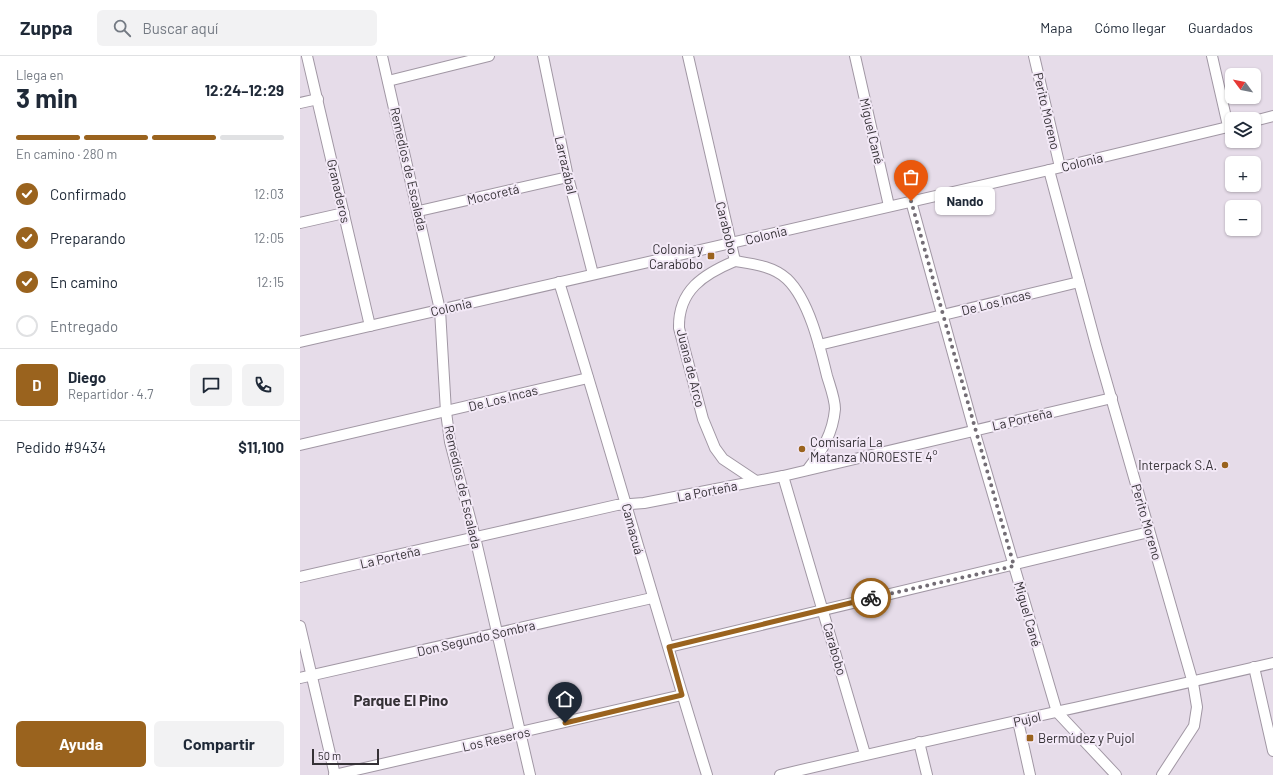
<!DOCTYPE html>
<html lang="es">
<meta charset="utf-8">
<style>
body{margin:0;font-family:Barlow,sans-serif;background:#f2f2f3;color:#1f2937;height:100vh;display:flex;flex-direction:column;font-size:15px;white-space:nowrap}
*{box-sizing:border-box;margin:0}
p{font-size:13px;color:#747a83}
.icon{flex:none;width:22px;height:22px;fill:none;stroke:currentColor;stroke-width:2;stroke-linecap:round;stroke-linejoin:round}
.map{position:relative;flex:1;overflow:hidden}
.panel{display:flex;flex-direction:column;background:#fff;width:300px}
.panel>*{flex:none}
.needle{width:26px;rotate:302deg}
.controls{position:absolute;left:925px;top:12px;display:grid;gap:8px}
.controls a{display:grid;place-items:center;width:36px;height:36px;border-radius:6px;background:#fff;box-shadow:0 1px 3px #0004;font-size:20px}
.scale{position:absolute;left:12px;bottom:10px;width:67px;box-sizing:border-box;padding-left:4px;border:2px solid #353136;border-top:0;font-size:11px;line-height:14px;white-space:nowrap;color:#353136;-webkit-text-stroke:3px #f3e9f7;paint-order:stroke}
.pin{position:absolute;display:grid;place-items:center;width:34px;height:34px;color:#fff;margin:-41px -17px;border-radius:50% 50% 50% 0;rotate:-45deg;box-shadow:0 0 4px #0007}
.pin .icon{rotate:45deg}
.courier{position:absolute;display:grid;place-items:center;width:40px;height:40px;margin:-20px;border:3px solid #9a631e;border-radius:50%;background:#fff;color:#222;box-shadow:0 1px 5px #0007}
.bubble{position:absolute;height:28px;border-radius:6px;background:#fff;box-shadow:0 1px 3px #0004;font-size:13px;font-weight:700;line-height:28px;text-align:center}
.summary em{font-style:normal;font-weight:700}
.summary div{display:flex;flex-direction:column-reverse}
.summary{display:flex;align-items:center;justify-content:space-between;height:68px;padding:0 16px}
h1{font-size:26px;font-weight:700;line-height:30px}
.bar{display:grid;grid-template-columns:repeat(4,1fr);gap:6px 4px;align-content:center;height:48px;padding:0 16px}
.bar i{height:5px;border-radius:3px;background:#e0e1e3}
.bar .on{background:#9a631e}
.bar p{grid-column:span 4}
.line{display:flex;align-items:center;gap:10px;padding:0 16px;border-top:1px solid #e0e1e3}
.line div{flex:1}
.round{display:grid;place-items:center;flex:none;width:42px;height:42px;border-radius:6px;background:#f2f2f3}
ol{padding:0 16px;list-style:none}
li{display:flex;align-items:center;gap:12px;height:44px}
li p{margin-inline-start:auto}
li .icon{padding:4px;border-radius:50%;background:#9a631e;color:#fff;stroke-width:4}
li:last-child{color:#747a83}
li i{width:22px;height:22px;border:2px solid #e0e1e3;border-radius:50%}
.action{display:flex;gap:8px;margin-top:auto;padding:8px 16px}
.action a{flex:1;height:46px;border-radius:6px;background:#9a631e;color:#fff;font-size:16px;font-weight:700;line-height:46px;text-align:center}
.action a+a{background:#f2f2f3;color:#1f2937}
header{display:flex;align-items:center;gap:24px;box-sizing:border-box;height:56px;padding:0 20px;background:#fff;border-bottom:1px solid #e0e1e3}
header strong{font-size:19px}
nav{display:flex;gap:22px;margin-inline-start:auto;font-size:14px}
.search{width:280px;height:36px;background:#f2f2f3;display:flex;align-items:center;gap:10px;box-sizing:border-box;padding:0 14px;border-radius:6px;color:#747a83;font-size:15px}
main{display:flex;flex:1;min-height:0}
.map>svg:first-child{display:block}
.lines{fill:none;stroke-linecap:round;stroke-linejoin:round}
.minor-casing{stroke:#a197a4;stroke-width:12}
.minor{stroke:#fff;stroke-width:10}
.done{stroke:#736d75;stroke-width:4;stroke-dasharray:0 7.2}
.route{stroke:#9a631e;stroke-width:5}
.poi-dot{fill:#9a631e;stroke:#f3e9f7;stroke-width:1.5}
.labels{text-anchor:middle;stroke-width:4;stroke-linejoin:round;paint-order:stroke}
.street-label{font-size:13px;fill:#353136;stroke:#f3e9f7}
.poi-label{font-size:13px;fill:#353136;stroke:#f3e9f7;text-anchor:end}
.quarter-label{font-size:15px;font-weight:bold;fill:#353136;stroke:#f3e9f7}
</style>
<header>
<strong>Zuppa</strong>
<div class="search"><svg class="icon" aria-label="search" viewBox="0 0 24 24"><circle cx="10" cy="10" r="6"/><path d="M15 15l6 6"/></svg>Buscar aquí</div>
<nav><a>Mapa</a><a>Cómo llegar</a><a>Guardados</a></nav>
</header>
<main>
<section class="panel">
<div class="summary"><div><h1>3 min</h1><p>Llega en</p></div><em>12:24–12:29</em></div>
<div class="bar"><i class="on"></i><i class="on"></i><i class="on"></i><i></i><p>En camino · 280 m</p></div>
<ol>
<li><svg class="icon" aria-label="check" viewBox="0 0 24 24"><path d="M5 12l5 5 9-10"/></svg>Confirmado<p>12:03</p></li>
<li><svg class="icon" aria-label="check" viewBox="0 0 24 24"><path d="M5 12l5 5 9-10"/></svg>Preparando<p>12:05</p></li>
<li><svg class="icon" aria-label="check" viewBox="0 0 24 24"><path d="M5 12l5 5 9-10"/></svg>En camino<p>12:15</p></li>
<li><i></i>Entregado</li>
</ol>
<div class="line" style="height:72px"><b class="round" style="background:#9a631e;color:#fff">D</b><div><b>Diego</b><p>Repartidor · 4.7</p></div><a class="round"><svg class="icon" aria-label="chat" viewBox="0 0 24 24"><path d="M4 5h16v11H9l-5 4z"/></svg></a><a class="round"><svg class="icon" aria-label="phone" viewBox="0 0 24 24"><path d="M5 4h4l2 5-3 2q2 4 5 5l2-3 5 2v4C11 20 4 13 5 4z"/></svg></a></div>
<div class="line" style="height:52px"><div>Pedido #9434</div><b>$11,100</b></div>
<div class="action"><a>Ayuda</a><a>Compartir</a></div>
</section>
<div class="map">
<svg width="973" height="719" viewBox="0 0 973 719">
<rect width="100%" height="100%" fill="#e6dce9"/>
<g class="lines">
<g class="minor-casing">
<g id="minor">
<path d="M7,0l63,270"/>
<path d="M82,0l58,254 6,102 4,30 25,95 55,238"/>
<path d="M243,0l25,121 25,97"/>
<path d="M388,0l47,205"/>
<path d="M555,0l34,150"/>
<path d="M734,0l26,111"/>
<path d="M912,0l16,70"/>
<path d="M88,25l101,-25"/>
<path d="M0,47l18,-4"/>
<path d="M954,65l19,-5"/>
<path d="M749,114l47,175 97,338 4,24 -3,19 -32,49"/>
<path d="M611,145l63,229 83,282 59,63"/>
<path d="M119,155l149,-34"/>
<path d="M0,167l44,-10"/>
<path d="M435,205c-31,13 -57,29 -56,67l24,91 12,29 8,11 33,22"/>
<path d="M435,205c18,3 38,5 52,18 22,21 33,68 40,97 3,10 8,23 8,33 -2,24 -13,42 -27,60"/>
<path d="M259,226c51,164 97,329 148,493"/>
<path d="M0,286l749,-172 183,-44"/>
<path d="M519,289l260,-63"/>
<path d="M0,389l288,-67"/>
<path d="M483,420l82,278"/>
<path d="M0,521l317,-72 27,-2 139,-27 329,-78"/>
<path d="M0,570l35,149"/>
<path d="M369,591l480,-115"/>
<path d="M954,611l19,84"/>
<path d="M0,622l352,-80"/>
<path d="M718,665l12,54"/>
<path d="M619,686l8,33"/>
<path d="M34,719l348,-80"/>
<path d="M480,719c164,-39 329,-74 493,-112"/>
</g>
</g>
<use href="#minor" class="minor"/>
</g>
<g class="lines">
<path class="done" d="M571,542l143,-32 -103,-365"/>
<path class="route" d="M265,667l117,-28 -13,-48 202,-49"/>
</g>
<g class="poi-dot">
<rect x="407" y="196" width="8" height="8" rx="2"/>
<circle cx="502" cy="393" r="4"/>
<circle cx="925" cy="409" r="4"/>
<rect x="726" y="678" width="8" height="8" rx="2"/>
</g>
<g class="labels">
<g class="street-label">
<text transform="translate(747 55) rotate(77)" y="5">Perito Moreno</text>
<text transform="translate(572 75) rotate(77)" y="5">Miguel Cané</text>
<text transform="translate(782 106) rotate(-14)" y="5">Colonia</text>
<text transform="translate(266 109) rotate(77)" y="5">Larrazábal</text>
<text transform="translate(109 113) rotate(77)" y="5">Remedios de Escalada</text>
<text transform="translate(39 135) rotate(77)" y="5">Granaderos</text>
<text transform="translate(193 138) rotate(-13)" y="5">Mocoretá</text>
<text transform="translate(427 172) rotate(76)" y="5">Carabobo</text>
<text transform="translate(466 179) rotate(-14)" y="5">Colonia</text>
<text transform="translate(696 246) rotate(-14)" y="5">De Los Incas</text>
<text transform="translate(151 251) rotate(-13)" y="5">Colonia</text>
<text transform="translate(391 312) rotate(76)" y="5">Juana de Arco</text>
<text transform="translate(203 342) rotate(-14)" y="5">De Los Incas</text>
<text transform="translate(722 363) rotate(-13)" y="5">La Porteña</text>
<text transform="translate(163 431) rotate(77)" y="5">Remedios de Escalada</text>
<text transform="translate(407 435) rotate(-11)" y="5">La Porteña</text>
<text transform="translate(847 466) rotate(74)" y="5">Perito Moreno</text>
<text transform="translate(333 473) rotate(75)" y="5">Camacuá</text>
<text transform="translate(90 501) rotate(-13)" y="5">La Porteña</text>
<text transform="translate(728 558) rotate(74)" y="5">Miguel Cané</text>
<text transform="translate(176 582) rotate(-13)" y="5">Don Segundo Sombra</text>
<text transform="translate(535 593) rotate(74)" y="5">Carabobo</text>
<text transform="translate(727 663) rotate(-13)" y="5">Pujol</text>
<text transform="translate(196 683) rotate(-13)" y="5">Los Reseros</text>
</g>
<g class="poi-label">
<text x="403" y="198">Colonia y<tspan x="403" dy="15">Carabobo</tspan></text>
<text x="510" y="391" text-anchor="start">Comisaría La<tspan x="510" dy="15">Matanza NOROESTE 4°</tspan></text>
<text x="917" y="414">Interpack S.A.</text>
<text x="738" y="687" text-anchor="start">Bermúdez y Pujol</text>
</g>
<g class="quarter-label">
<text x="101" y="650">Parque El Pino</text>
</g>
</g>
</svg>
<div class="controls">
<a><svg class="needle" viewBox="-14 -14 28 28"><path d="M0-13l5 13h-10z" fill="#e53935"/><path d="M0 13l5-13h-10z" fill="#747a83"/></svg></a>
<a><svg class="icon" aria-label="layers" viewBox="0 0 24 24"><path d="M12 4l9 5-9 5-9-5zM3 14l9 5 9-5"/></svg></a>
<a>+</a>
<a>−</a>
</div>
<div class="scale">50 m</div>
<div class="pin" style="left:611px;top:145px;background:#ea580c"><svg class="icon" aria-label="bag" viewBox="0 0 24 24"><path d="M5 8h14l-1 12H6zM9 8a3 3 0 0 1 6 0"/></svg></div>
<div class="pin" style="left:265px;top:667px;background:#1f2937"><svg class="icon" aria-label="home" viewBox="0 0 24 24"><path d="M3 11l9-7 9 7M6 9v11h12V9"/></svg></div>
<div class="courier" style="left:571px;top:542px"><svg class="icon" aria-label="bike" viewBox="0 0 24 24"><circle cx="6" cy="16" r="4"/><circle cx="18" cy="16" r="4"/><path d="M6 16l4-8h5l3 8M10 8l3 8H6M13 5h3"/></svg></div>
<div class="bubble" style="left:635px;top:131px;width:60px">Nando</div>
</div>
</main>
